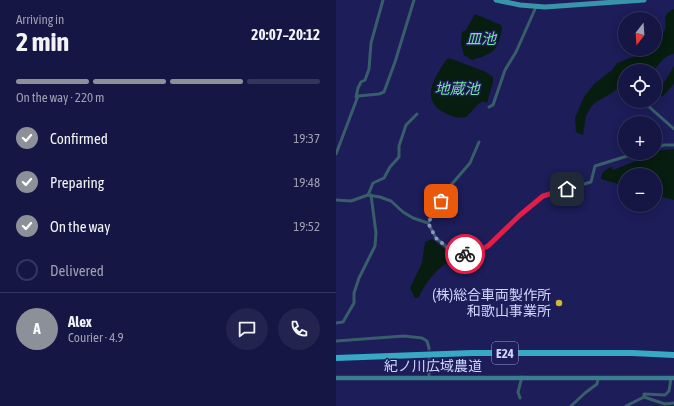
<!DOCTYPE html>
<meta charset="utf-8">
<style>
body{margin:0;font-family:"Asap Condensed","Noto Sans JP",sans-serif;background:#22234e;color:#f1f3f6;height:100vh;display:flex;flex-direction:column;font-size:15px;white-space:nowrap}
*{box-sizing:border-box;margin:0}
p{font-size:13px;color:#9d9fb2}
.icon{flex:none;width:22px;height:22px;fill:none;stroke:currentColor;stroke-width:2;stroke-linecap:round;stroke-linejoin:round}
.map{position:relative;flex:1;overflow:hidden}
.panel{display:flex;flex-direction:column;background:#151643;width:336px}
.panel>*{flex:none}
.needle{width:26px;rotate:197deg}
.controls{position:absolute;left:282px;top:12px;display:grid;gap:8px}
.controls a{display:grid;place-items:center;width:44px;height:44px;border-radius:50%;background:#151643;box-shadow:0 2px 10px #0003,0 0 0 1px #34355c;font-size:20px}
.pin{position:absolute;display:grid;place-items:center;width:34px;height:34px;color:#fff;margin:-17px;border-radius:8px;box-shadow:0 2px 6px #0006}
.courier{position:absolute;display:grid;place-items:center;width:40px;height:40px;margin:-20px;border:3px solid #e11d48;border-radius:50%;background:#fff;color:#222;box-shadow:0 1px 5px #0007}
.headline em{font-style:normal;font-weight:700}
.headline div{display:flex;flex-direction:column-reverse}
.headline{display:flex;align-items:center;justify-content:space-between;height:68px;padding:0 16px}
h1{font-size:26px;font-weight:700;line-height:30px}
.bar{display:grid;grid-template-columns:repeat(4,1fr);gap:6px 4px;align-content:center;height:48px;padding:0 16px}
.bar i{height:5px;border-radius:3px;background:#34355c}
.bar .on{background:#8c9099}
.bar p{grid-column:span 4}
.line{display:flex;align-items:center;gap:10px;padding:0 16px;border-top:1px solid #34355c}
.line div{flex:1}
.round{display:grid;place-items:center;flex:none;width:42px;height:42px;border-radius:21px;background:#22234e}
ol{padding:0 16px;list-style:none}
li{display:flex;align-items:center;gap:12px;height:44px}
li p{margin-inline-start:auto}
li .icon{padding:4px;border-radius:50%;background:#8c9099;color:#fff;stroke-width:4}
li:last-child{color:#9d9fb2}
li i{width:22px;height:22px;border:2px solid #34355c;border-radius:50%}
main{display:flex;flex:1;min-height:0}
.map>svg:first-child{display:block}
.water{fill:#061d10}
.lines{fill:none;stroke-linecap:round;stroke-linejoin:round}
.street-tunnel{stroke:#373972;stroke-width:3;stroke-dasharray:3 1.5;stroke-linecap:butt}
.street{stroke:#375e69;stroke-width:3}
.secondary{stroke:#3a7d8e;stroke-width:4.5}
.primary{stroke:#3994aa;stroke-width:5}
.highway{stroke:#37a9c4;stroke-width:6}
.done{stroke:#9095c4;stroke-width:4;stroke-dasharray:0 7.2}
.route{stroke:#e11d48;stroke-width:5}
.poi-dot{fill:#d2b735;stroke:#1c1d59;stroke-width:1.5}
.labels{text-anchor:middle;stroke-width:3;stroke-linejoin:round;paint-order:stroke}
.shield{fill:#1c1d59;stroke:#999ecc;stroke-width:1}
.shield-label{font-size:13px;font-weight:bold;fill:#cfd6fd}
.poi-label{font-size:14px;fill:#cfd6fd;stroke:#1c1d59;text-anchor:end}
.street-label{font-size:14px;fill:#cfd6fd;stroke:#1c1d59}
.water-label{font-size:15px;font-style:italic;fill:#7ae1a5;stroke:#1c1d59}
</style>
<main>
<section class="panel">
<div class="headline"><div><h1>2 min</h1><p>Arriving in</p></div><em>20:07–20:12</em></div>
<div class="bar"><i class="on"></i><i class="on"></i><i class="on"></i><i></i><p>On the way · 220 m</p></div>
<ol>
<li><svg class="icon" aria-label="check" viewBox="0 0 24 24"><path d="M5 12l5 5 9-10"/></svg>Confirmed<p>19:37</p></li>
<li><svg class="icon" aria-label="check" viewBox="0 0 24 24"><path d="M5 12l5 5 9-10"/></svg>Preparing<p>19:48</p></li>
<li><svg class="icon" aria-label="check" viewBox="0 0 24 24"><path d="M5 12l5 5 9-10"/></svg>On the way<p>19:52</p></li>
<li><i></i>Delivered</li>
</ol>
<div class="line" style="height:72px"><b class="round" style="background:#8c9099;color:#fff">A</b><div><b>Alex</b><p>Courier · 4.9</p></div><a class="round"><svg class="icon" aria-label="chat" viewBox="0 0 24 24"><path d="M4 5h16v11H9l-5 4z"/></svg></a><a class="round"><svg class="icon" aria-label="phone" viewBox="0 0 24 24"><path d="M5 4h4l2 5-3 2q2 4 5 5l2-3 5 2v4C11 20 4 13 5 4z"/></svg></a></div>
</section>
<div class="map">
<svg width="338" height="406" viewBox="0 0 338 406">
<rect width="100%" height="100%" fill="#1c1d59"/>
<g class="water">
<path d="M338,9v45c-9,0 -15,11 -21,17h-28v11l-13,11 -16,9 -5,5 -5,9 -3,19 -7,-3 -1,-14 5,-12 4,-9 10,-13 18,-14 5,-7 24,-9 4,-5h10v-11c4,-2 9,-5 10,-9 3,-8 -5,-14 9,-20z"/>
<path d="M139,14l26,11c2,4 0,8 -1,12 -4,17 -13,18 -28,23l-8,-5 -3,-11 1,-12 4,-2z"/>
<path d="M113,58l37,14 7,5v5l-6,21 -3,-2c-8,3 -11,10 -18,16 -7,2 -15,-1 -21,-4 -26,-13 -10,-36 1,-53z"/>
<path d="M338,66v18l-11,12 -7,1 -1,-4 7,-7z"/>
<path d="M338,149v51l-19,-5v-20h-30v11l-24,-7c1,-8 3,-9 11,-12l1,3 35,-14 8,-5z"/>
<path d="M96,239l23,19 -2,2c-14,5 -28,23 -34,37l-4,1 -5,-10 12,-25 3,-21z"/>
</g>
<g class="lines">
<path class="street-tunnel" d="M93,348v15"/>
<g class="street">
<path d="M20,97l2,-9 3,-6 4,-2 4,-11 2,-26 12,-43"/>
<path d="M311,101v4l27,24"/>
<path d="M153,107l4,-2 12,-35 11,-18 20,-45"/>
<path d="M319,148l9,-3h10"/>
<path d="M0,154l22,-58 21,-2 5,-2 11,-30 19,-62"/>
<path d="M32,195l5,-12 11,-5 6,-11 9,-10v-11l7,-21 11,-11"/>
<path d="M0,200l15,1 17,-6 12,2 11,4 12,11 10,6 15,5 8,15 19,16 21,-2 13,-6 31,-31 23,-19 48,-14 4,-16 42,-13"/>
<path d="M92,223l23,-38 19,-22 9,-21"/>
<path d="M0,323l7,-1 11,-19v-10l5,-15 16,-32 1,-13 -5,-38"/>
<path d="M0,341l68,-5 18,2 5,3 2,7"/>
<path d="M93,363v15"/>
<path d="M308,397l21,7 9,-1"/>
<path d="M184,398l-2,-6 4,-15"/>
<path d="M235,406l14,-13 12,-9 1,-5"/>
<path d="M290,406l18,-9v-3l21,1 4,-4 2,-13"/>
</g>
<path class="secondary" d="M0,378h338"/>
<path class="primary" d="M160,0l24,5 25,2 99,-7"/>
<path class="highway" d="M0,358l136,-5h160l42,2"/>
</g>
<g class="lines">
<path class="done" d="M105,201l-13,22 8,15 19,16h10"/>
<path class="route" d="M129,254l11,-2 12,-6 32,-31 23,-19 24,-7"/>
</g>
<circle class="poi-dot" cx="223" cy="303" r="4"/>
<g class="labels">
<rect class="shield" x="156" y="342" width="26" height="22" rx="3"/>
<g class="shield-label">
<text x="169" y="358">E24</text>
</g>
<g class="poi-label">
<text x="215" y="300">(株)総合車両製作所<tspan x="215" dy="16">和歌山事業所</tspan></text>
</g>
<g class="street-label">
<text x="97" y="371">紀ノ川広域農道</text>
</g>
<g class="water-label">
<text x="145" y="44">皿池</text>
<text x="121" y="94">地蔵池</text>
</g>
</g>
</svg>
<div class="controls">
<a><svg class="needle" viewBox="-14 -14 28 28"><path d="M0-13l5 13h-10z" fill="#e53935"/><path d="M0 13l5-13h-10z" fill="#9d9fb2"/></svg></a>
<a><svg class="icon" aria-label="locate" viewBox="0 0 24 24"><circle cx="12" cy="12" r="6"/><path d="M12 2v4M12 18v4M2 12h4M18 12h4"/></svg></a>
<a>+</a>
<a>−</a>
</div>
<div class="pin" style="left:105px;top:201px;background:#ea580c"><svg class="icon" aria-label="bag" viewBox="0 0 24 24"><path d="M5 8h14l-1 12H6zM9 8a3 3 0 0 1 6 0"/></svg></div>
<div class="pin" style="left:231px;top:189px;background:#1f2937"><svg class="icon" aria-label="home" viewBox="0 0 24 24"><path d="M3 11l9-7 9 7M6 9v11h12V9"/></svg></div>
<div class="courier" style="left:129px;top:254px"><svg class="icon" aria-label="bike" viewBox="0 0 24 24"><circle cx="6" cy="16" r="4"/><circle cx="18" cy="16" r="4"/><path d="M6 16l4-8h5l3 8M10 8l3 8H6M13 5h3"/></svg></div>
</div>
</main>
